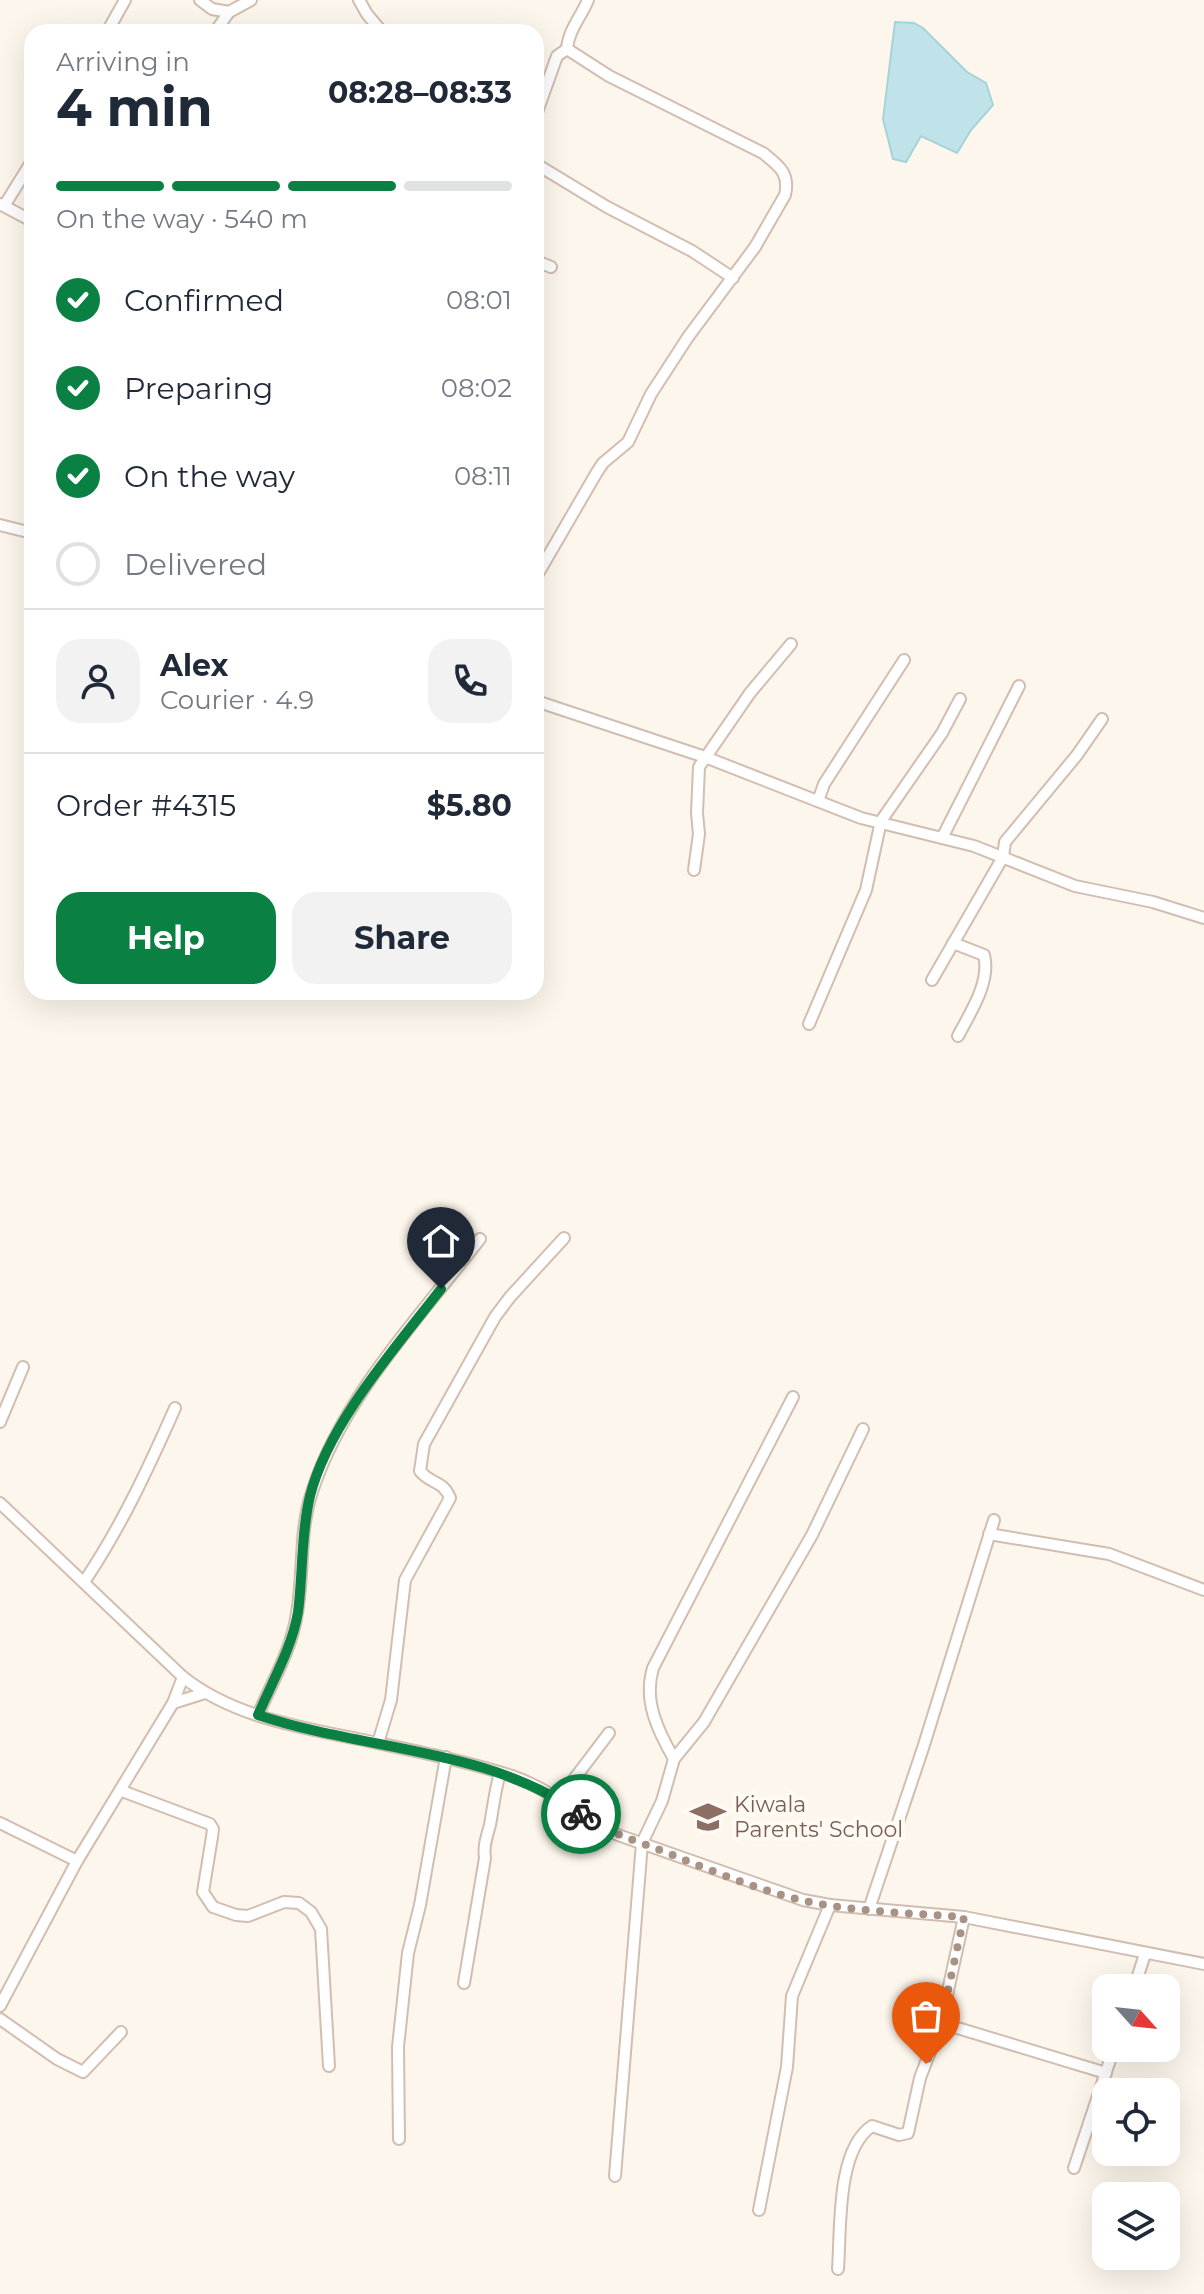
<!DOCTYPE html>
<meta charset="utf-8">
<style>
body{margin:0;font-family:Montserrat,sans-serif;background:#f2f2f3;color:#1f2937;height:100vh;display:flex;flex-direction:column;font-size:30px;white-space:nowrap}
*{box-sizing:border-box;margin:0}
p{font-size:26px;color:#747a83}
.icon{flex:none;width:44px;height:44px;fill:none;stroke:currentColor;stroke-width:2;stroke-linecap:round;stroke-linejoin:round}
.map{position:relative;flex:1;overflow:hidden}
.details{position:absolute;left:24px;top:24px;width:520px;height:976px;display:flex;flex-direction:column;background:#fff;border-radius:24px;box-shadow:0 8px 32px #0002}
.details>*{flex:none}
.needle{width:52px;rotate:117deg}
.controls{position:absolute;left:1092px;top:1974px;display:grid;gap:16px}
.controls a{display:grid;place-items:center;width:88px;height:88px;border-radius:16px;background:#fff;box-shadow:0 8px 32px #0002;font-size:40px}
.pin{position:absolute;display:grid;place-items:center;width:68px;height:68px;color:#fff;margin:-82px -34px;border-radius:50% 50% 50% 0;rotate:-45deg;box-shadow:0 0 8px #0007}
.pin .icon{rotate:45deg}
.courier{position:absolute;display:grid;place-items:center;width:80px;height:80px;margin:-40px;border:6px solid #0b8043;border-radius:50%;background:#fff;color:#222;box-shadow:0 2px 10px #0007}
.overview em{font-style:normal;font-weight:700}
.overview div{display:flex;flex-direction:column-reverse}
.overview{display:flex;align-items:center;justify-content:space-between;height:136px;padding:0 32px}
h1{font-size:52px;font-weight:700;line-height:60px}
.bar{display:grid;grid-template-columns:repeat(4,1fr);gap:12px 8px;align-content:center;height:96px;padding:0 32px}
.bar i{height:10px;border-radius:6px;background:#e0e1e3}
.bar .on{background:#0b8043}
.bar p{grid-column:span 4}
.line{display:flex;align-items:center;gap:20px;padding:0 32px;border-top:2px solid #e0e1e3}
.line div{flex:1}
.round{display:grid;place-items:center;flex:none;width:84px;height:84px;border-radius:24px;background:#f2f2f3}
ol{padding:0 32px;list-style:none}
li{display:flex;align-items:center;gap:24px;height:88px}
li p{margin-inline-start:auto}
li .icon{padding:8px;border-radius:50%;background:#0b8043;color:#fff;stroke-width:4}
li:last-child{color:#747a83}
li i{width:44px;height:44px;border:4px solid #e0e1e3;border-radius:50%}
.action{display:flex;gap:16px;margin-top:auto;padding:16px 32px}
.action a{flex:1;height:92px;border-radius:24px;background:#0b8043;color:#fff;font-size:32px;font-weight:700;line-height:92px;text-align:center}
.action a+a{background:#f2f2f3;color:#1f2937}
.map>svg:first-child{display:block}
.water{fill:#bfe3e8;stroke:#a5d3da;stroke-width:2}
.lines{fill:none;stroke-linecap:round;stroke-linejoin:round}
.minor-casing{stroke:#d1beb0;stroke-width:14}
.minor{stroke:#fff;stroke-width:10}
.done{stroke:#a89285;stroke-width:8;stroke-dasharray:0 14.4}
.route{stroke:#0b8043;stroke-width:10}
.labels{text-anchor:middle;stroke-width:8;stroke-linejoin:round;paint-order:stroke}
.education-label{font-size:22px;fill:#785e54;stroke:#fffaf3;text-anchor:start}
</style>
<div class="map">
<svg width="1204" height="2294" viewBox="0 0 1204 2294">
<rect width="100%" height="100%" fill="#fdf6ec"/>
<path class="water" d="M895,22l19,1 9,5 44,44 19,11 7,22 -22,25 -14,23 -36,-17 -15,26 -13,-3 -10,-40z"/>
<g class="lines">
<g class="minor-casing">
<g id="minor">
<path d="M200,0l12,9 17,3 22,-12"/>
<path d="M359,0l8,14 15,18"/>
<path d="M107,32l18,-32"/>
<path d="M215,32l14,-20"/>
<path d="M536,115l21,-59 10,-7c1,-18 14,-32 21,-49"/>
<path d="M536,164l71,43 85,44 41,27"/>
<path d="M0,204l32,17"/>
<path d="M4,206l28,-45"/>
<path d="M536,261l15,6"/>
<path d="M0,525l32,8"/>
<path d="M536,577l61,-105 6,-9 25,-21 23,-48 37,-57 67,-90 30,-52c5,-22 -6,-29 -22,-42l-154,-77 -42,-27"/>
<path d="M536,701l169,56 156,61 113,28 101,40 78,16 51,16"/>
<path d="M818,801l6,-17 80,-124"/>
<path d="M942,838l77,-152"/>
<path d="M694,870l5,-36 -2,-21 2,-46 51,-74 41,-49"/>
<path d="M953,943l31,12c7,27 -14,58 -26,81"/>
<path d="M932,980l71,-123 2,-15 72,-87 25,-36"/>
<path d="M809,1024l57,-134 15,-69 61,-88 18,-34"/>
<path d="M0,1422l23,-55"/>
<path d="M0,1503l183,174c49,39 115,50 175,62 52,11 104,21 154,37 39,13 69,42 106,59l185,65 27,5 134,12 240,47"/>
<path d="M989,1534l120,20 95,36"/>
<path d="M84,1582c37,-55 64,-113 91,-174"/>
<path d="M173,1703l32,-10"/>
<path d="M258,1715c14,-33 34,-66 39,-102 7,-40 2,-83 15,-121 30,-94 108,-176 168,-253"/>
<path d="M378,1743l13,-43 14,-120 45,-82c-7,-18 -20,-14 -30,-27l4,-27 71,-127 15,-20 54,-59"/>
<path d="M674,1759l30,-37 108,-187 51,-106"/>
<path d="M122,1791l88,33 3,5 -1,8 -9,55 10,15 23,8 12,1 36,-14 15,1 12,9 10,17 8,137"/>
<path d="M559,1799l50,-66"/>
<path d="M0,1823l77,38"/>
<path d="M869,1909l54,-161 71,-228"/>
<path d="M464,1983l21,-125c-2,-12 2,-22 5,-33 3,-17 5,-35 10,-52"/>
<path d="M1134,1988l11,-34"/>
<path d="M0,2006l77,-145 96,-158 10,-26"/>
<path d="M0,2019l57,40 26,13 38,-40"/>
<path d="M941,2023l165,50"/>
<path d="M399,2139l-1,-92 10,-94 12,-48 26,-148"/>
<path d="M1074,2168l40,-120"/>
<path d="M615,2176l27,-333 20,-42 12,-42c-16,-28 -31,-58 -21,-91l140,-271"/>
<path d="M759,2210l28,-143 5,-71 38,-91"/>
<path d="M838,2269c3,-40 -2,-119 34,-143l27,9 9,-2 12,-55 21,-55 23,-106"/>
</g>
</g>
<use href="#minor" class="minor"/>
</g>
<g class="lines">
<path class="done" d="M581,1814c26,19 54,26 84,38 45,18 92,38 140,49 51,11 106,12 159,16l-23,106 -15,41"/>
<path class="route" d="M441,1289c-45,58 -113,135 -131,207 -9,37 -7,78 -12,116 -6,36 -26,70 -40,103 107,36 228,32 323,99"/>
</g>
<defs>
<g id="school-bare" transform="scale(2.76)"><path d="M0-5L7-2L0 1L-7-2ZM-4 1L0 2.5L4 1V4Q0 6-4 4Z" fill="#8d6e63" stroke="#fffaf3" stroke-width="2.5" paint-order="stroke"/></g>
</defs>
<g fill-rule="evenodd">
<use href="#school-bare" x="708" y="1817"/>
</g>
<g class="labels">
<g class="education-label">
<text x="734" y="1812">Kiwala<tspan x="734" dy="25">Parents' School</tspan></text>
</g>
</g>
</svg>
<div class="controls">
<a><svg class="needle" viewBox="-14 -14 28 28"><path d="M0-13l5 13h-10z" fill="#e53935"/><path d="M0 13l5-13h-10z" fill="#747a83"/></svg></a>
<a><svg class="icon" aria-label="locate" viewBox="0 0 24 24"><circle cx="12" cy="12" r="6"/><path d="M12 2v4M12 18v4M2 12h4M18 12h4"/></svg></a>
<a><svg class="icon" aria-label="layers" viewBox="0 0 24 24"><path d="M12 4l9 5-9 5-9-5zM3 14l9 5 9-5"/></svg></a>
</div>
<div class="pin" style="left:926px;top:2064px;background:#ea580c"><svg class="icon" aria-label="bag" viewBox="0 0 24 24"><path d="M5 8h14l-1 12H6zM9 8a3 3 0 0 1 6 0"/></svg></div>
<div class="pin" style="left:441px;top:1289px;background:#1f2937"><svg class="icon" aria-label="home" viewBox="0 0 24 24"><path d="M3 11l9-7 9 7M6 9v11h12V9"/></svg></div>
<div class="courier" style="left:581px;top:1814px"><svg class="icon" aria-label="bike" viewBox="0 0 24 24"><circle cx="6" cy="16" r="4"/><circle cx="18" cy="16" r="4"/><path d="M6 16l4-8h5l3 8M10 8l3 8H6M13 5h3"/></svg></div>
<section class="details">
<div class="overview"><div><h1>4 min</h1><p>Arriving in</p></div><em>08:28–08:33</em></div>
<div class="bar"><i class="on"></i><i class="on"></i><i class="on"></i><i></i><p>On the way · 540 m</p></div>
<ol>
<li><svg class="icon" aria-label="check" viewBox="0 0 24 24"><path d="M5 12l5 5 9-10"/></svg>Confirmed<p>08:01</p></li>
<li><svg class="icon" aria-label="check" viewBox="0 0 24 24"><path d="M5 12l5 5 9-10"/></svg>Preparing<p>08:02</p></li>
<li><svg class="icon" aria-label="check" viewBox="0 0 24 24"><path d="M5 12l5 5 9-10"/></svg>On the way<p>08:11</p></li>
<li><i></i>Delivered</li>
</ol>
<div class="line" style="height:144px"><a class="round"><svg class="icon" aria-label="person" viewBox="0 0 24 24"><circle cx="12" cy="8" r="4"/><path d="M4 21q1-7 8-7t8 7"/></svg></a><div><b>Alex</b><p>Courier · 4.9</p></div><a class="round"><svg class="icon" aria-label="phone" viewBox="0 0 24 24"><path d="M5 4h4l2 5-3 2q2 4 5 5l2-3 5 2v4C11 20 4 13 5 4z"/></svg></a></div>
<div class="line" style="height:104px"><div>Order #4315</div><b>$5.80</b></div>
<div class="action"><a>Help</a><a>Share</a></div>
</section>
</div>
